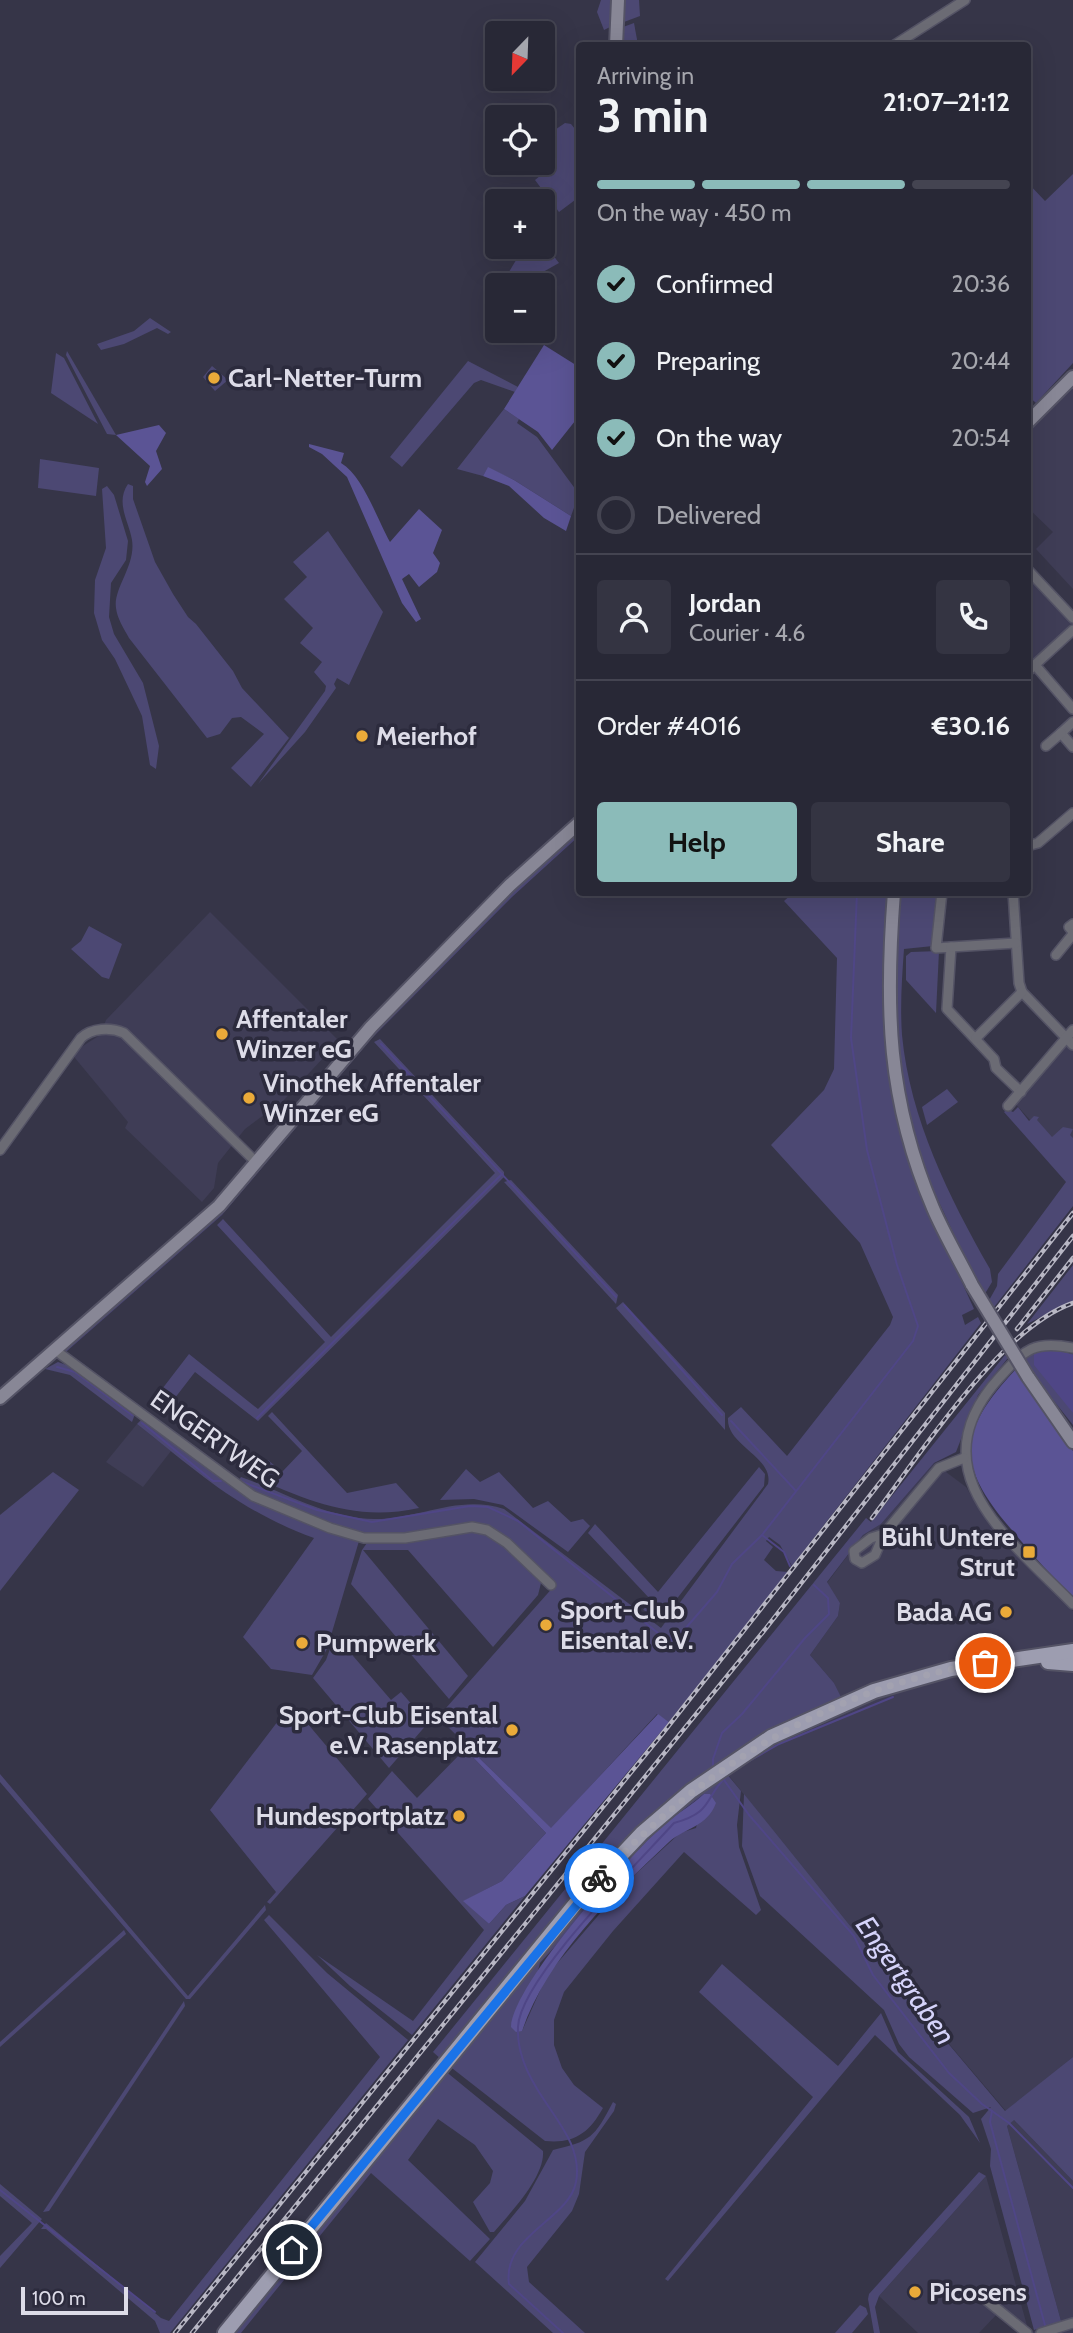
<!DOCTYPE html>
<meta charset="utf-8">
<style>
body{margin:0;font-family:Cabin,sans-serif;background:#343442;color:#f1f3f6;height:100vh;display:flex;flex-direction:column;font-size:26px;white-space:nowrap}
*{box-sizing:border-box;margin:0}
p{font-size:23px;color:#a5a6ad}
.icon{flex:none;width:38px;height:38px;fill:none;stroke:currentColor;stroke-width:2;stroke-linecap:round;stroke-linejoin:round}
.map{position:relative;flex:1;overflow:hidden}
.side{position:absolute;left:576px;top:42px;width:455px;height:854px;display:flex;flex-direction:column;background:#282836;border-radius:7px;box-shadow:0 7px 28px #0002,0 0 0 2px #444451}
.side>*{flex:none}
.needle{width:46px;rotate:203deg}
.buttons{position:absolute;left:485px;top:21px;display:grid;gap:14px}
.buttons a{display:grid;place-items:center;width:70px;height:70px;border-radius:7px;background:#282836;box-shadow:0 7px 28px #0002,0 0 0 2px #444451;font-size:35px}
.scale{position:absolute;left:21px;bottom:18px;width:107px;box-sizing:border-box;padding-left:7px;border:4px solid #dddce8;border-top:0;font-size:19px;line-height:24px;white-space:nowrap;color:#dddce8;-webkit-text-stroke:5px #2c2b3d;paint-order:stroke}
.pin{position:absolute;display:grid;place-items:center;width:60px;height:60px;color:#fff;margin:-30px;border:4px solid #fff;border-radius:50%;box-shadow:0 2px 7px #0007}
.courier{position:absolute;display:grid;place-items:center;width:70px;height:70px;margin:-35px;border:5px solid #1a73e8;border-radius:50%;background:#fff;color:#222;box-shadow:0 2px 9px #0007}
.summary em{font-style:normal;font-weight:700}
.summary div{display:flex;flex-direction:column-reverse}
.summary{display:flex;align-items:center;justify-content:space-between;height:119px;padding:0 21px}
h1{font-size:46px;font-weight:700;line-height:52px}
.bar{display:grid;grid-template-columns:repeat(4,1fr);gap:10px 7px;align-content:center;height:84px;padding:0 21px}
.bar i{height:9px;border-radius:5px;background:#444451}
.bar .current{background:#8bbbb9}
.bar p{grid-column:span 4}
.line{display:flex;align-items:center;gap:18px;padding:0 21px;border-top:2px solid #444451}
.line div{flex:1}
.round{display:grid;place-items:center;flex:none;width:74px;height:74px;border-radius:7px;background:#343442}
ol{padding:0 21px;list-style:none}
li{display:flex;align-items:center;gap:21px;height:77px}
li p{margin-inline-start:auto}
li .icon{padding:7px;border-radius:50%;background:#8bbbb9;color:#111;stroke-width:4}
li:last-child{color:#a5a6ad}
li i{width:38px;height:38px;border:4px solid #444451;border-radius:50%}
.primary-button{display:flex;gap:14px;margin-top:auto;padding:14px 21px}
.primary-button a{flex:1;height:80px;border-radius:7px;background:#8bbbb9;color:#111;font-size:28px;font-weight:700;line-height:80px;text-align:center}
.primary-button a+a{background:#343442;color:#f1f3f6}
.map>svg:first-child{display:block}
.built{fill:#3f3d56}
.green{fill:#4c4873;fill-rule:evenodd}
.forest{fill:#5b5495}
.water{fill:#4f4686}
.lines{fill:none;stroke-linecap:round;stroke-linejoin:round}
.stream{stroke:#4f4686;stroke-width:2}
.street-casing{stroke:#545365;stroke-width:12}
.secondary-casing{stroke:#545365;stroke-width:16}
.primary-casing{stroke:#545365;stroke-width:18}
.street{stroke:#6b6b74;stroke-width:9}
.secondary{stroke:#888796;stroke-width:12}
.primary{stroke:#9d9db0;stroke-width:14}
.rail-casing{stroke:#b8b7c4;stroke-width:4.5}
.rail{stroke:#2c2b3d;stroke-width:2;stroke-dasharray:5;stroke-linecap:butt}
.secondary-bridge-casing{stroke:#545365;stroke-width:16;stroke-linecap:butt}
.secondary-bridge{stroke:#888796;stroke-width:12}
.done{stroke:#a3a2b0;stroke-width:7;stroke-dasharray:0 12.6}
.route{stroke:#1a73e8;stroke-width:9}
.poi-dot{fill:#eaaa39;stroke:#2c2b3d;stroke-width:2.5}
.labels{text-anchor:middle;stroke-width:7;stroke-linejoin:round;paint-order:stroke}
.poi-label{font-size:26px;font-weight:bold;fill:#dddce8;stroke:#2c2b3d;text-anchor:start}
.street-label{font-size:26px;fill:#dddce8;stroke:#2c2b3d}
.water-label{font-size:28px;font-style:italic;fill:#d5d3fa;stroke:#2c2b3d}
</style>
<div class="map">
<svg width="1073" height="2333" viewBox="0 0 1073 2333">
<rect width="100%" height="100%" fill="#363548"/>
<g class="built">
<path d="M1073,387v202l-37,-40 17,-17 -26,-25v-106l17,16z"/>
<path d="M1031,581l41,42 -45,45v-83z"/>
<path d="M210,912l129,129 -55,59 -39,29 -27,34 -4,25 -12,14 -77,-74 3,-6 -53,-64v-7l25,-16 6,-15z"/>
<path d="M1073,1025v142l-63,-69z"/>
<path d="M137,1424l34,27 -28,36 -37,-25z"/>
<path d="M934,1463l32,24 26,42 81,82v446l-67,54 -130,-153 -151,-187 60,-36 62,-24 -13,-28 -24,-28 28,-39 2,-13 -13,-20 36,-48 18,-11z"/>
<path d="M1013,2119l60,62v152h-43l31,-12 -54,-195z"/>
<path d="M986,2176l43,157 -31,-20 -19,20h-61l-39,-37z"/>
</g>
<g class="green">
<path d="M601,0h12l-3,27 -6,3 -7,-18z"/>
<path d="M624,0h15l1,16 -16,6z"/>
<path d="M634,23l4,22h-15v-18z"/>
<path d="M565,123l6,1 8,10v63l-20,15 -24,-32 16,-13 -8,-12v-17z"/>
<path d="M1073,174v189l-37,40 -9,-8v-213l18,19z"/>
<path d="M543,242l16,21 -39,22h-19l23,-38h18z"/>
<path d="M150,318l21,14 -3,2 -11,-6 -33,16 -23,6 -4,-6 37,-13z"/>
<path d="M67,351l49,84 -9,-1 -41,-79z"/>
<path d="M56,353l8,5 34,66 -47,-31z"/>
<path d="M468,361l50,26 -3,5 -34,-12 -7,3 -72,84 -12,-10z"/>
<path d="M212,366l6,5 -11,6 4,5 9,-9 8,7 -13,11 -12,-14z"/>
<path d="M504,409l15,10 -2,4 20,14 42,57 -8,22 -57,-36 -26,-12 -5,8 -26,-7z"/>
<path d="M40,459l59,9 -3,28 -58,-8z"/>
<path d="M128,484l5,2v13l22,63 18,32 15,23 8,7 37,47 9,17 47,50 -38,49 -20,-19 33,-34 -23,-17 -9,1 -12,16 -13,4 -78,-100c-5,-9 -12,-20 -13,-30 -3,-20 20,-42 16,-68 -3,-19 -17,-37 -4,-56z"/>
<path d="M107,486l7,9 14,46 -2,19 -15,23 -2,34 5,17 29,49 16,63 -3,23 -6,-4 -8,-49 -27,-57 -13,-19 -8,-27 1,-33 11,-32 -4,-59z"/>
<path d="M328,531l55,81 -34,73 -12,-7 -3,6 2,4 -31,44 -47,52 67,-93 1,-5 -12,-14 8,-10 -22,-19 13,-15 -29,-29 23,-22 -14,-15z"/>
<path d="M579,829v7l-67,61 -140,141 -150,177 -155,136h-4l144,-125 140,-167 176,-179z"/>
<path d="M793,893h95l-4,99 3,55 45,169 42,93 -12,6 3,10 13,-8 3,6 -189,243 -12,-21 -11,-8 -3,4 7,6 -9,13 12,11 12,1 -119,150 -12,-8 -106,115 -113,-112 117,-132 -68,-57 -108,9 -45,-10 -98,-43 5,-7c43,15 87,42 134,42 45,0 84,-25 129,-10l157,119 107,-144c6,-27 -42,-39 -40,-66l13,-11 46,49 103,-131 3,-8 -33,-74 -89,-98 53,-55 10,-21 3,-111 -53,-57z"/>
<path d="M899,893h41l-7,53 -29,3c-2,28 -4,57 -2,86 8,84 47,162 88,234l2,13 -9,15 -57,-123 -21,-68 -13,-111z"/>
<path d="M89,926l33,18 -13,35 -7,-2 -31,-28 10,-8z"/>
<path d="M939,951l-3,62 -30,-33v-24l5,-4z"/>
<path d="M380,1039l124,133v5l-246,244 -63,-49 -34,44 -12,-10 40,-52 69,55 67,-67 -108,-117 6,-6 108,118 164,-164 -121,-131z"/>
<path d="M947,1089l11,13 -31,23 -5,-18z"/>
<path d="M1018,1107l11,14 5,-5 5,1 -2,3 15,17 11,-10 10,2 -3,6 3,3v68l-82,105 -4,-7 10,-18 1,-12 68,-92 -62,-70 3,-3 6,3z"/>
<path d="M511,1180l107,115 -2,9 -112,-122z"/>
<path d="M1073,1265v36l-46,23z"/>
<path d="M623,1302l102,111v17l-109,-122z"/>
<path d="M1049,1349l24,5v71l-31,-39 -18,-29z"/>
<path d="M1005,1355l3,3 -30,37 -22,57 -22,11 -53,61 -18,11 -36,47 13,21 -2,13 -28,39 24,28 8,16 -119,61 -19,13 -262,287 -9,-8 433,-534 5,4z"/>
<path d="M58,1362l14,5 63,47 -3,8 -62,-47 -25,-6z"/>
<path d="M272,1412l75,81 49,-10 23,25c-64,14 -110,-7 -168,-32l17,-16 14,12 20,-21 -34,-35z"/>
<path d="M141,1420l108,77 110,44 -32,108 -15,26 -41,-6 -28,-32 71,-99c-76,-28 -115,-65 -177,-114z"/>
<path d="M759,1467l6,7 -1,12 -102,132 -19,-8 8,-10 -63,-67 7,-9 63,68z"/>
<path d="M466,1469l14,13 19,-10 34,36 15,-7 23,21 12,-3 7,7 -22,26 -65,-47 -29,-6 -34,1z"/>
<path d="M53,1472l26,18 -79,101v-76z"/>
<path d="M461,1530l21,2 17,8 42,43 -3,12 -45,52 -85,-97h-45l105,126 -19,23 -98,-115 11,-34 7,-10z"/>
<path d="M335,1635l56,65 10,-8 27,31 -39,45 -76,-90 13,-18z"/>
<path d="M291,1704l76,90 -97,110 -3,-2 9,-10 -66,-82z"/>
<path d="M465,1749l81,84 -44,48 -38,20 25,23 17,-19 19,-9 -113,139 -62,-49 -33,-31 96,66 71,-91 -116,-131 24,-28 25,27z"/>
<path d="M726,1773l15,18 -4,34 2,22 22,63 -5,5 -72,-63 -71,79 -49,61 -10,28v25l8,23 12,17 29,23c-14,25 -29,36 -58,33l-97,-76 121,-147 100,-104zM704,1794l-8,34 -16,5 -53,49 -80,93 -25,56 18,-68 130,-143z"/>
<path d="M0,1774l188,222 77,-91 1,5 -76,89h-4l-186,-217z"/>
<path d="M744,1794l132,164 129,153 68,-54v124l-59,-61 -7,6 54,195 -27,9 -44,-164 1,-17 -10,-30 10,-12 -18,6 -64,-56 -10,-13 -15,-34 -124,-114 -18,-50z"/>
<path d="M269,1915l58,58 81,67 -238,293h-10l-5,-12 -109,-92h-5l5,-6 115,95 8,3 211,-264 -116,-137z"/>
<path d="M124,1930l2,4 -126,113v-5z"/>
<path d="M722,1964l116,102 43,-53 17,39 71,65 11,26 -20,-28 -85,-80 -207,246 -3,-2 148,-182 -114,-105z"/>
<path d="M184,2001l1,5 -136,205 -6,1z"/>
<path d="M444,2070l99,81c2,26 -33,62 -49,81h-4l-17,-30 17,-19 3,-12 -18,-26 -37,-26 -30,41 82,79 -20,22 -99,-88 -130,160h-11z"/>
<path d="M613,2102l3,2 -2,7 -29,41 -6,42 -7,17 -45,56 2,15 56,51h-32l-78,-71 50,-61 28,-51c38,-9 41,-12 60,-48z"/>
<path d="M979,2172l7,4 -107,120 -4,11 5,26h-6l-6,-34 1,-5z"/>
<path d="M0,2184l42,35 -42,49v-12l32,-33 -32,-27z"/>
<path d="M860,2305l6,3 2,6 -16,19h-17z"/>
</g>
<g class="forest">
<path d="M544,345l35,22v49l-27,34 -14,-18 -34,-23z"/>
<path d="M159,425l7,8 -10,18 6,18 -15,17 -2,-4 5,-16 -34,-31z"/>
<path d="M309,444l35,9 -3,10c22,13 36,56 49,79l29,-33 23,21 -9,23 7,10 -3,9 -18,15 -10,-13 -7,5 19,40 -5,3 -14,-19 -55,-126 -25,-23 -13,-7z"/>
<path d="M488,467l26,13 57,36 -5,15 -22,-13 -35,-32 -26,-10z"/>
<path d="M1016,1369l57,82v145c-23,-21 -42,-43 -62,-67 -56,-65 -53,-98 5,-160z"/>
<path d="M658,1714l11,8 -144,174 -19,9 -17,19 -26,-23 39,-20 44,-48 -81,-84 2,-3 84,82z"/>
<path d="M704,1794h6l6,9c-9,24 -30,24 -47,39 -57,54 -121,114 -147,189l-6,1 -5,-5c2,-44 122,-177 159,-207 11,-9 23,-16 34,-26z"/>
</g>
<path class="water" d="M1049,1347l24,8v58l-39,-48v-14z"/>
<g class="lines">
<g class="stream">
<path d="M381,1044l235,253"/>
<path d="M624,1305l98,110"/>
<path d="M57,1367l18,5 57,43"/>
<path d="M257,1418l245,-244"/>
<path d="M731,1421l65,70"/>
<path d="M142,1423l71,58h8"/>
<path d="M240,1481l77,29 55,12 98,-16 18,1 30,14 140,112"/>
<path d="M790,1566l-6,-14 -22,-17 151,-194 5,-15 -21,-61 -30,-115 -16,-112 6,-146"/>
<path d="M665,1638l8,2 5,-3 39,-45 15,-28 30,-29"/>
<path d="M744,1764l35,-20 114,-47"/>
<path d="M713,1769v-10l9,-26 20,-19 63,-76 24,-24 -1,-16 -14,-13"/>
<path d="M724,1780l25,35 105,121 19,39 76,98 33,31 27,19 64,65"/>
<path d="M992,2111l-2,11 56,207"/>
<path d="M0,2190l155,122"/>
<path d="M563,2333l-54,-49c-7,-49 60,-64 67,-102 7,-37 -23,-65 -40,-95 -11,-18 -19,-39 -18,-60 2,-48 120,-164 156,-204 43,-12 28,-27 57,-50"/>
</g>
<g class="street-casing">
<g id="street">
<path d="M893,46l72,-46"/>
<path d="M1027,569l46,49"/>
<path d="M1035,665l38,44"/>
<path d="M1027,672l46,-42"/>
<path d="M1073,722l-12,11 12,14"/>
<path d="M1046,746l15,-13"/>
<path d="M1027,846l11,-3 35,-30"/>
<path d="M942,892l-6,56 15,-1 -4,62 47,50 2,9 25,24"/>
<path d="M1013,892l6,91 3,9 51,53"/>
<path d="M1073,924l-4,3 4,5"/>
<path d="M951,947l65,-4"/>
<path d="M1056,955l17,-21"/>
<path d="M976,1038l46,-46"/>
<path d="M1008,1106l65,-76"/>
<path d="M0,1150l81,-112c11,-10 29,-11 43,-5l133,130"/>
<path d="M1073,1348c-38,-8 -48,1 -73,29 -85,93 8,161 73,227"/>
<path d="M55,1350l198,146 77,32 34,10h41l67,-11 15,3 20,13 44,42"/>
<path d="M884,1534l-13,4 -17,13 1,8 7,4 13,-8 9,-21 55,-66 25,-10"/>
<path d="M985,2299l42,34"/>
<path d="M1041,2333l32,-10"/>
</g>
</g>
<g class="secondary-casing">
<g id="secondary">
<path d="M616,46l2,-46"/>
<path d="M1027,423l46,-46"/>
<path d="M894,892c-9,115 -7,208 39,316 11,26 26,51 39,77"/>
<path d="M1028,1377l45,65"/>
<path d="M0,1398l219,-192 152,-179 139,-142 69,-62"/>
</g>
</g>
<g class="primary-casing">
<g id="primary">
<path d="M1048,1662l25,2"/>
<path d="M225,2333l351,-430 66,-70 49,-42 80,-54 103,-46 77,-22 122,-18"/>
</g>
</g>
<use href="#street" class="street"/>
<use href="#secondary" class="secondary"/>
<use href="#primary" class="primary"/>
<g class="rail-casing">
<g id="rail">
<path d="M1017,1329l56,-71"/>
<path d="M872,1518c48,-63 128,-190 201,-215"/>
<path d="M175,2333l488,-600 410,-520"/>
<path d="M192,2333l571,-701 310,-396"/>
</g>
</g>
<use href="#rail" class="rail"/>
<g class="secondary-bridge-casing">
<path id="secondary-bridge" d="M972,1285l56,92"/>
</g>
<use href="#secondary-bridge" class="secondary-bridge"/>
</g>
<g class="lines">
<path class="done" d="M599,1878c105,-112 233,-191 386,-215"/>
<path class="route" d="M292,2250l307,-372"/>
</g>
<g class="poi-dot">
<circle cx="214" cy="378" r="7"/>
<circle cx="362" cy="736" r="7"/>
<circle cx="222" cy="1034" r="7"/>
<circle cx="249" cy="1098" r="7"/>
<rect x="1022" y="1545" width="14" height="14" rx="3.5"/>
<circle cx="1006" cy="1612" r="7"/>
<circle cx="546" cy="1625" r="7"/>
<circle cx="302" cy="1643" r="7"/>
<circle cx="512" cy="1730" r="7"/>
<circle cx="459" cy="1816" r="7"/>
<circle cx="915" cy="2292" r="7"/>
</g>
<g class="labels">
<g class="poi-label">
<text x="228" y="387">Carl-Netter-Turm</text>
<text x="376" y="745">Meierhof</text>
<text x="236" y="1028">Affentaler<tspan x="236" dy="30">Winzer eG</tspan></text>
<text x="263" y="1092">Vinothek Affentaler<tspan x="263" dy="30">Winzer eG</tspan></text>
<text x="1015" y="1546" text-anchor="end">Bühl Untere<tspan x="1015" dy="30">Strut</tspan></text>
<text x="560" y="1619">Sport-Club<tspan x="560" dy="30">Eisental e.V.</tspan></text>
<text x="992" y="1621" text-anchor="end">Bada AG</text>
<text x="316" y="1652">Pumpwerk</text>
<text x="498" y="1724" text-anchor="end">Sport-Club Eisental<tspan x="498" dy="30">e.V. Rasenplatz</tspan></text>
<text x="445" y="1825" text-anchor="end">Hundesportplatz</text>
<text x="929" y="2301">Picosens</text>
</g>
<g class="street-label">
<text transform="translate(215 1439) rotate(35)" y="9">ENGERTWEG</text>
</g>
<g class="water-label">
<text transform="translate(906 1980) rotate(55)" y="10">Engertgraben</text>
</g>
</g>
</svg>
<div class="buttons">
<a><svg class="needle" viewBox="-14 -14 28 28"><path d="M0-13l5 13h-10z" fill="#e53935"/><path d="M0 13l5-13h-10z" fill="#a5a6ad"/></svg></a>
<a><svg class="icon" aria-label="locate" viewBox="0 0 24 24"><circle cx="12" cy="12" r="6"/><path d="M12 2v4M12 18v4M2 12h4M18 12h4"/></svg></a>
<a>+</a>
<a>−</a>
</div>
<div class="scale">100 m</div>
<div class="pin" style="left:985px;top:1663px;background:#ea580c"><svg class="icon" aria-label="bag" viewBox="0 0 24 24"><path d="M5 8h14l-1 12H6zM9 8a3 3 0 0 1 6 0"/></svg></div>
<div class="pin" style="left:292px;top:2250px;background:#1f2937"><svg class="icon" aria-label="home" viewBox="0 0 24 24"><path d="M3 11l9-7 9 7M6 9v11h12V9"/></svg></div>
<div class="courier" style="left:599px;top:1878px"><svg class="icon" aria-label="bike" viewBox="0 0 24 24"><circle cx="6" cy="16" r="4"/><circle cx="18" cy="16" r="4"/><path d="M6 16l4-8h5l3 8M10 8l3 8H6M13 5h3"/></svg></div>
<section class="side">
<div class="summary"><div><h1>3 min</h1><p>Arriving in</p></div><em>21:07–21:12</em></div>
<div class="bar"><i class="current"></i><i class="current"></i><i class="current"></i><i></i><p>On the way · 450 m</p></div>
<ol>
<li><svg class="icon" aria-label="check" viewBox="0 0 24 24"><path d="M5 12l5 5 9-10"/></svg>Confirmed<p>20:36</p></li>
<li><svg class="icon" aria-label="check" viewBox="0 0 24 24"><path d="M5 12l5 5 9-10"/></svg>Preparing<p>20:44</p></li>
<li><svg class="icon" aria-label="check" viewBox="0 0 24 24"><path d="M5 12l5 5 9-10"/></svg>On the way<p>20:54</p></li>
<li><i></i>Delivered</li>
</ol>
<div class="line" style="height:126px"><a class="round"><svg class="icon" aria-label="person" viewBox="0 0 24 24"><circle cx="12" cy="8" r="4"/><path d="M4 21q1-7 8-7t8 7"/></svg></a><div><b>Jordan</b><p>Courier · 4.6</p></div><a class="round"><svg class="icon" aria-label="phone" viewBox="0 0 24 24"><path d="M5 4h4l2 5-3 2q2 4 5 5l2-3 5 2v4C11 20 4 13 5 4z"/></svg></a></div>
<div class="line" style="height:91px"><div>Order #4016</div><b>€30.16</b></div>
<div class="primary-button"><a>Help</a><a>Share</a></div>
</section>
</div>
